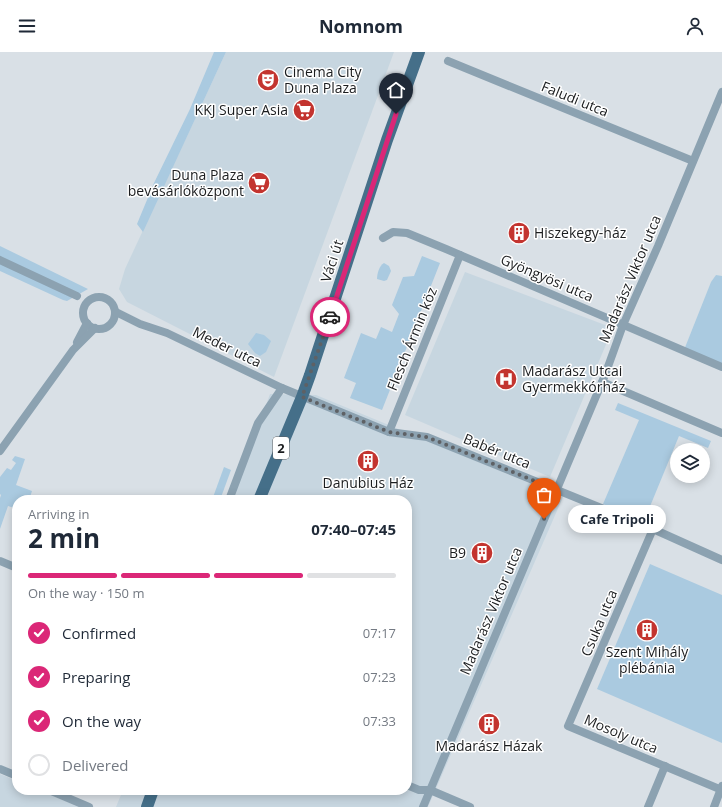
<!DOCTYPE html>
<meta charset="utf-8">
<style>
body{margin:0;font-family:"Open Sans",sans-serif;background:#f6f6f7;color:#1f2937;height:100vh;display:flex;flex-direction:column;font-size:15px;white-space:nowrap}
*{box-sizing:border-box;margin:0}
p{font-size:13px;color:#747a83}
.icon{flex:none;width:22px;height:22px;fill:none;stroke:currentColor;stroke-width:2;stroke-linecap:round;stroke-linejoin:round}
.map{position:relative;flex:1;overflow:hidden}
.details{position:absolute;left:12px;top:443px;width:400px;height:300px;display:flex;flex-direction:column;background:#fff;border-radius:16px;box-shadow:0 2px 10px #0003}
.details>*{flex:none}
.fabs{position:absolute;left:670px;top:391px;display:grid;gap:8px}
.fabs a{display:grid;place-items:center;width:40px;height:40px;border-radius:50%;background:#fff;box-shadow:0 2px 10px #0003;font-size:20px}
.pin{position:absolute;display:grid;place-items:center;width:34px;height:34px;color:#fff;margin:-41px -17px;border-radius:50% 50% 50% 0;rotate:-45deg;box-shadow:0 0 4px #0007}
.pin .icon{rotate:45deg}
.courier{position:absolute;display:grid;place-items:center;width:40px;height:40px;margin:-20px;border:3px solid #db2777;border-radius:50%;background:#fff;color:#222;box-shadow:0 1px 5px #0007}
.bubble{position:absolute;height:28px;border-radius:14px;background:#fff;box-shadow:0 2px 10px #0003;font-size:13px;font-weight:700;line-height:28px;text-align:center}
.overview em{font-style:normal;font-weight:700}
.overview div{display:flex;flex-direction:column-reverse}
.overview{display:flex;align-items:center;justify-content:space-between;height:68px;padding:0 16px}
h1{font-size:26px;font-weight:700;line-height:30px}
.bar{display:grid;grid-template-columns:repeat(4,1fr);gap:6px 4px;align-content:center;height:48px;padding:0 16px}
.bar i{height:5px;border-radius:3px;background:#e0e1e3}
.bar .active{background:#db2777}
.bar p{grid-column:span 4}
ol{padding:0 16px;list-style:none}
li{display:flex;align-items:center;gap:12px;height:44px}
li p{margin-inline-start:auto}
li .icon{padding:4px;border-radius:50%;background:#db2777;color:#fff;stroke-width:4}
li:last-child{color:#747a83}
li i{width:22px;height:22px;border:2px solid #e0e1e3;border-radius:50%}
header{display:flex;justify-content:space-between;align-items:center;height:52px;padding:0 16px;background:#fff;font-size:18px;font-weight:700}
.map>svg:first-child{display:block}
.built{fill:#c7d6e0}
.green{fill:#aacae0}
.lines{fill:none;stroke-linecap:round;stroke-linejoin:round}
.street{stroke:#8ca2b1;stroke-width:8}
.primary{stroke:#456f89;stroke-width:12}
.done{stroke:#5e6165;stroke-width:4;stroke-dasharray:0 7.2}
.route{stroke:#db2777;stroke-width:5}
.labels{text-anchor:middle;stroke-width:3;stroke-linejoin:round;paint-order:stroke}
.shield{fill:#fff;stroke:#5f6162;stroke-width:1}
.shield-label{font-size:13px;font-weight:bold;fill:#1b1d1f}
.poi-label{font-size:14px;fill:#1b1d1f;stroke:#fff;text-anchor:start}
.street-label{font-size:14px;fill:#1b1d1f;stroke:#fff}
</style>
<header><svg class="icon" aria-label="menu" viewBox="0 0 24 24"><path d="M4 6h16M4 12h16M4 18h16"/></svg>Nomnom<svg class="icon" aria-label="person" viewBox="0 0 24 24"><circle cx="12" cy="8" r="4"/><path d="M4 21q1-7 8-7t8 7"/></svg></header>
<div class="map">
<svg width="722" height="755" viewBox="0 0 722 755">
<rect width="100%" height="100%" fill="#d9e0e6"/>
<g class="built">
<path d="M226,0h168l-120,325 -147,-75 -8,-13 6,-20z"/>
<path d="M465,220l148,56 -63,149 -145,-62z"/>
<path d="M270,342l46,1 247,102 -135,310h-312l7,-17h284v-290h-176z"/>
<path d="M0,722l17,7v9h22l40,17h-79z"/>
</g>
<g class="green">
<path d="M214,0h12l-83,180 -6,-8 17,-41 36,-74z"/>
<path d="M0,194l88,43 -21,12 -4,-1 -63,-29z"/>
<path d="M422,204l18,7 -58,147 -32,-12 6,-15 -12,-5 17,-45 15,6 5,-12 11,5 7,-18 -7,-9 11,-28 11,-1z"/>
<path d="M384,211l5,3 2,5 -4,9 -3,1 -7,-2c0,-5 2,-13 7,-16z"/>
<path d="M716,223l6,1v91l-38,-17 27,-68z"/>
<path d="M256,281l8,2 7,6 -5,11 -6,4 -5,-3 -7,-9z"/>
<path d="M618,351l93,38 -3,7 -29,-12 -35,85 -41,-17 36,-84 -24,-10z"/>
<path d="M15,404l10,3 -9,26 16,6 -3,9h-12v9l-9,-3 -8,23v-31l1,-3 -1,-1v-17l7,-9 4,2 5,-7 -4,-3z"/>
<path d="M224,415l7,3 -11,30h-8z"/>
<path d="M650,512l72,31v148l-125,-54z"/>
</g>
<g class="lines">
<g class="street">
<path d="M448,9l245,100"/>
<path d="M383,186l10,-6 14,1 39,16 276,118"/>
<path d="M0,208l77,36"/>
<circle cx="99" cy="261" r="16"/>
<path d="M116,260l24,12 27,9 115,55 107,44 38,5 226,92 69,31"/>
<path d="M77,290l10,-19"/>
<path d="M602,330l120,51"/>
<path d="M389,380l71,-177"/>
<path d="M0,399l73,-101 22,-22"/>
<path d="M229,448l29,-77 24,-35"/>
<path d="M653,477l-85,197 154,64"/>
<path d="M0,509l17,7"/>
<path d="M0,717l17,7"/>
<path d="M407,733l12,5h11l40,17"/>
<path d="M49,738l40,17"/>
<path d="M423,755l182,-432 18,-50 35,-79 64,-154"/>
<path d="M648,755l17,-41"/>
<path d="M714,755l8,-21"/>
</g>
<g class="primary">
<path d="M259,448l43,-103 8,-22 77,-235 32,-88"/>
<path d="M147,755l6,-17"/>
</g>
</g>
<g class="lines">
<path class="done" d="M330,265l-28,80 87,35 38,5 130,53 -13,29"/>
<path class="route" d="M330,265l66,-203"/>
</g>
<defs>
<g id="theatre-disc" transform="scale(1.15)"><circle r="9.5" fill="#c3342f" stroke="#fff"/><path d="M-5-5.5Q0-4 5-5.5V0Q5 5 0 6Q-5 5-5 0ZM-3.3-2.5H-1v1.5H-3.3ZM1-2.5H3.3v1.5H1ZM-2.8 1Q0 5.5 2.8 1Z" fill="#fff"/></g>
<g id="supermarket-disc" transform="scale(1.15)"><circle r="9.5" fill="#c3342f" stroke="#fff"/><path d="M-6-5.5h2.5l.6 2H6L4.5 2H-2.5L-4.4-4H-6ZM-1.5 3.2a1.3 1.3 0 1 0 .1 0ZM3 3.2a1.3 1.3 0 1 0 .1 0Z" fill="#fff"/></g>
<g id="building-disc" transform="scale(1.15)"><circle r="9.5" fill="#c3342f" stroke="#fff"/><path d="M-4-6H4V6H1V3H-1V6H-4ZM-2.5-4.3h1.7v1.8h-1.7ZM.8-4.3h1.7v1.8H.8ZM-2.5-1h1.7V.8h-1.7ZM.8-1h1.7V.8H.8Z" fill="#fff"/></g>
<g id="hospital-disc" transform="scale(1.15)"><circle r="9.5" fill="#c3342f" stroke="#fff"/><path d="M-5-5h3v3.5h4V-5h3V5h-3V1.5h-4V5h-3Z" fill="#fff"/></g>
</defs>
<g fill-rule="evenodd">
<use href="#theatre-disc" x="268" y="28"/>
<use href="#supermarket-disc" x="304" y="58"/>
<use href="#supermarket-disc" x="259" y="131"/>
<use href="#building-disc" x="519" y="181"/>
<use href="#hospital-disc" x="506" y="327"/>
<use href="#building-disc" x="368" y="409"/>
<use href="#building-disc" x="482" y="501"/>
<use href="#building-disc" x="647" y="578"/>
<use href="#building-disc" x="489" y="672"/>
</g>
<g class="labels">
<rect class="shield" x="273" y="385" width="16" height="22" rx="3"/>
<g class="shield-label">
<text x="281" y="401">2</text>
</g>
<g class="poi-label">
<text x="284" y="25">Cinema City<tspan x="284" dy="16">Duna Plaza</tspan></text>
<text x="288" y="63" text-anchor="end">KKJ Super Asia</text>
<text x="244" y="128" text-anchor="end">Duna Plaza<tspan x="244" dy="16">bevásárlóközpont</tspan></text>
<text x="534" y="186">Hiszekegy-ház</text>
<text x="522" y="324">Madarász Utcai<tspan x="522" dy="16">Gyermekkórház</tspan></text>
<text x="368" y="436" text-anchor="middle">Danubius Ház</text>
<text x="466" y="506" text-anchor="end">B9</text>
<text x="647" y="605" text-anchor="middle">Szent Mihály<tspan x="647" dy="16">plébánia</tspan></text>
<text x="489" y="699" text-anchor="middle">Madarász Házak</text>
</g>
<g class="street-label">
<text transform="translate(575 47) rotate(22)" y="5">Faludi utca</text>
<text transform="translate(332 209) rotate(-72)" y="5">Váci út</text>
<text transform="translate(547 226) rotate(23)" y="5">Gyöngyösi utca</text>
<text transform="translate(630 227) rotate(-67)" y="5">Madarász Viktor utca</text>
<text transform="translate(412 287) rotate(-68)" y="5">Flesch Ármin köz</text>
<text transform="translate(227 295) rotate(26)" y="5">Meder utca</text>
<text transform="translate(497 399) rotate(22)" y="5">Babér utca</text>
<text transform="translate(491 559) rotate(-67)" y="5">Madarász Viktor utca</text>
<text transform="translate(599 571) rotate(-67)" y="5">Csuka utca</text>
<text transform="translate(621 682) rotate(23)" y="5">Mosoly utca</text>
</g>
</g>
</svg>
<div class="fabs">
<a><svg class="icon" aria-label="layers" viewBox="0 0 24 24"><path d="M12 4l9 5-9 5-9-5zM3 14l9 5 9-5"/></svg></a>
</div>
<div class="pin" style="left:544px;top:467px;background:#ea580c"><svg class="icon" aria-label="bag" viewBox="0 0 24 24"><path d="M5 8h14l-1 12H6zM9 8a3 3 0 0 1 6 0"/></svg></div>
<div class="pin" style="left:396px;top:62px;background:#1f2937"><svg class="icon" aria-label="home" viewBox="0 0 24 24"><path d="M3 11l9-7 9 7M6 9v11h12V9"/></svg></div>
<div class="courier" style="left:330px;top:265px"><svg class="icon" aria-label="car" viewBox="0 0 24 24"><path d="M5 17H2v-5l4-1 3-4h7l3 4 3 1v5h-3M9 17h6M6 11h13"/><circle cx="7" cy="17" r="2"/><circle cx="17" cy="17" r="2"/></svg></div>
<div class="bubble" style="left:568px;top:453px;width:98px">Cafe Tripoli</div>
<section class="details">
<div class="overview"><div><h1>2 min</h1><p>Arriving in</p></div><em>07:40–07:45</em></div>
<div class="bar"><i class="active"></i><i class="active"></i><i class="active"></i><i></i><p>On the way · 150 m</p></div>
<ol>
<li><svg class="icon" aria-label="check" viewBox="0 0 24 24"><path d="M5 12l5 5 9-10"/></svg>Confirmed<p>07:17</p></li>
<li><svg class="icon" aria-label="check" viewBox="0 0 24 24"><path d="M5 12l5 5 9-10"/></svg>Preparing<p>07:23</p></li>
<li><svg class="icon" aria-label="check" viewBox="0 0 24 24"><path d="M5 12l5 5 9-10"/></svg>On the way<p>07:33</p></li>
<li><i></i>Delivered</li>
</ol>
</section>
</div>
